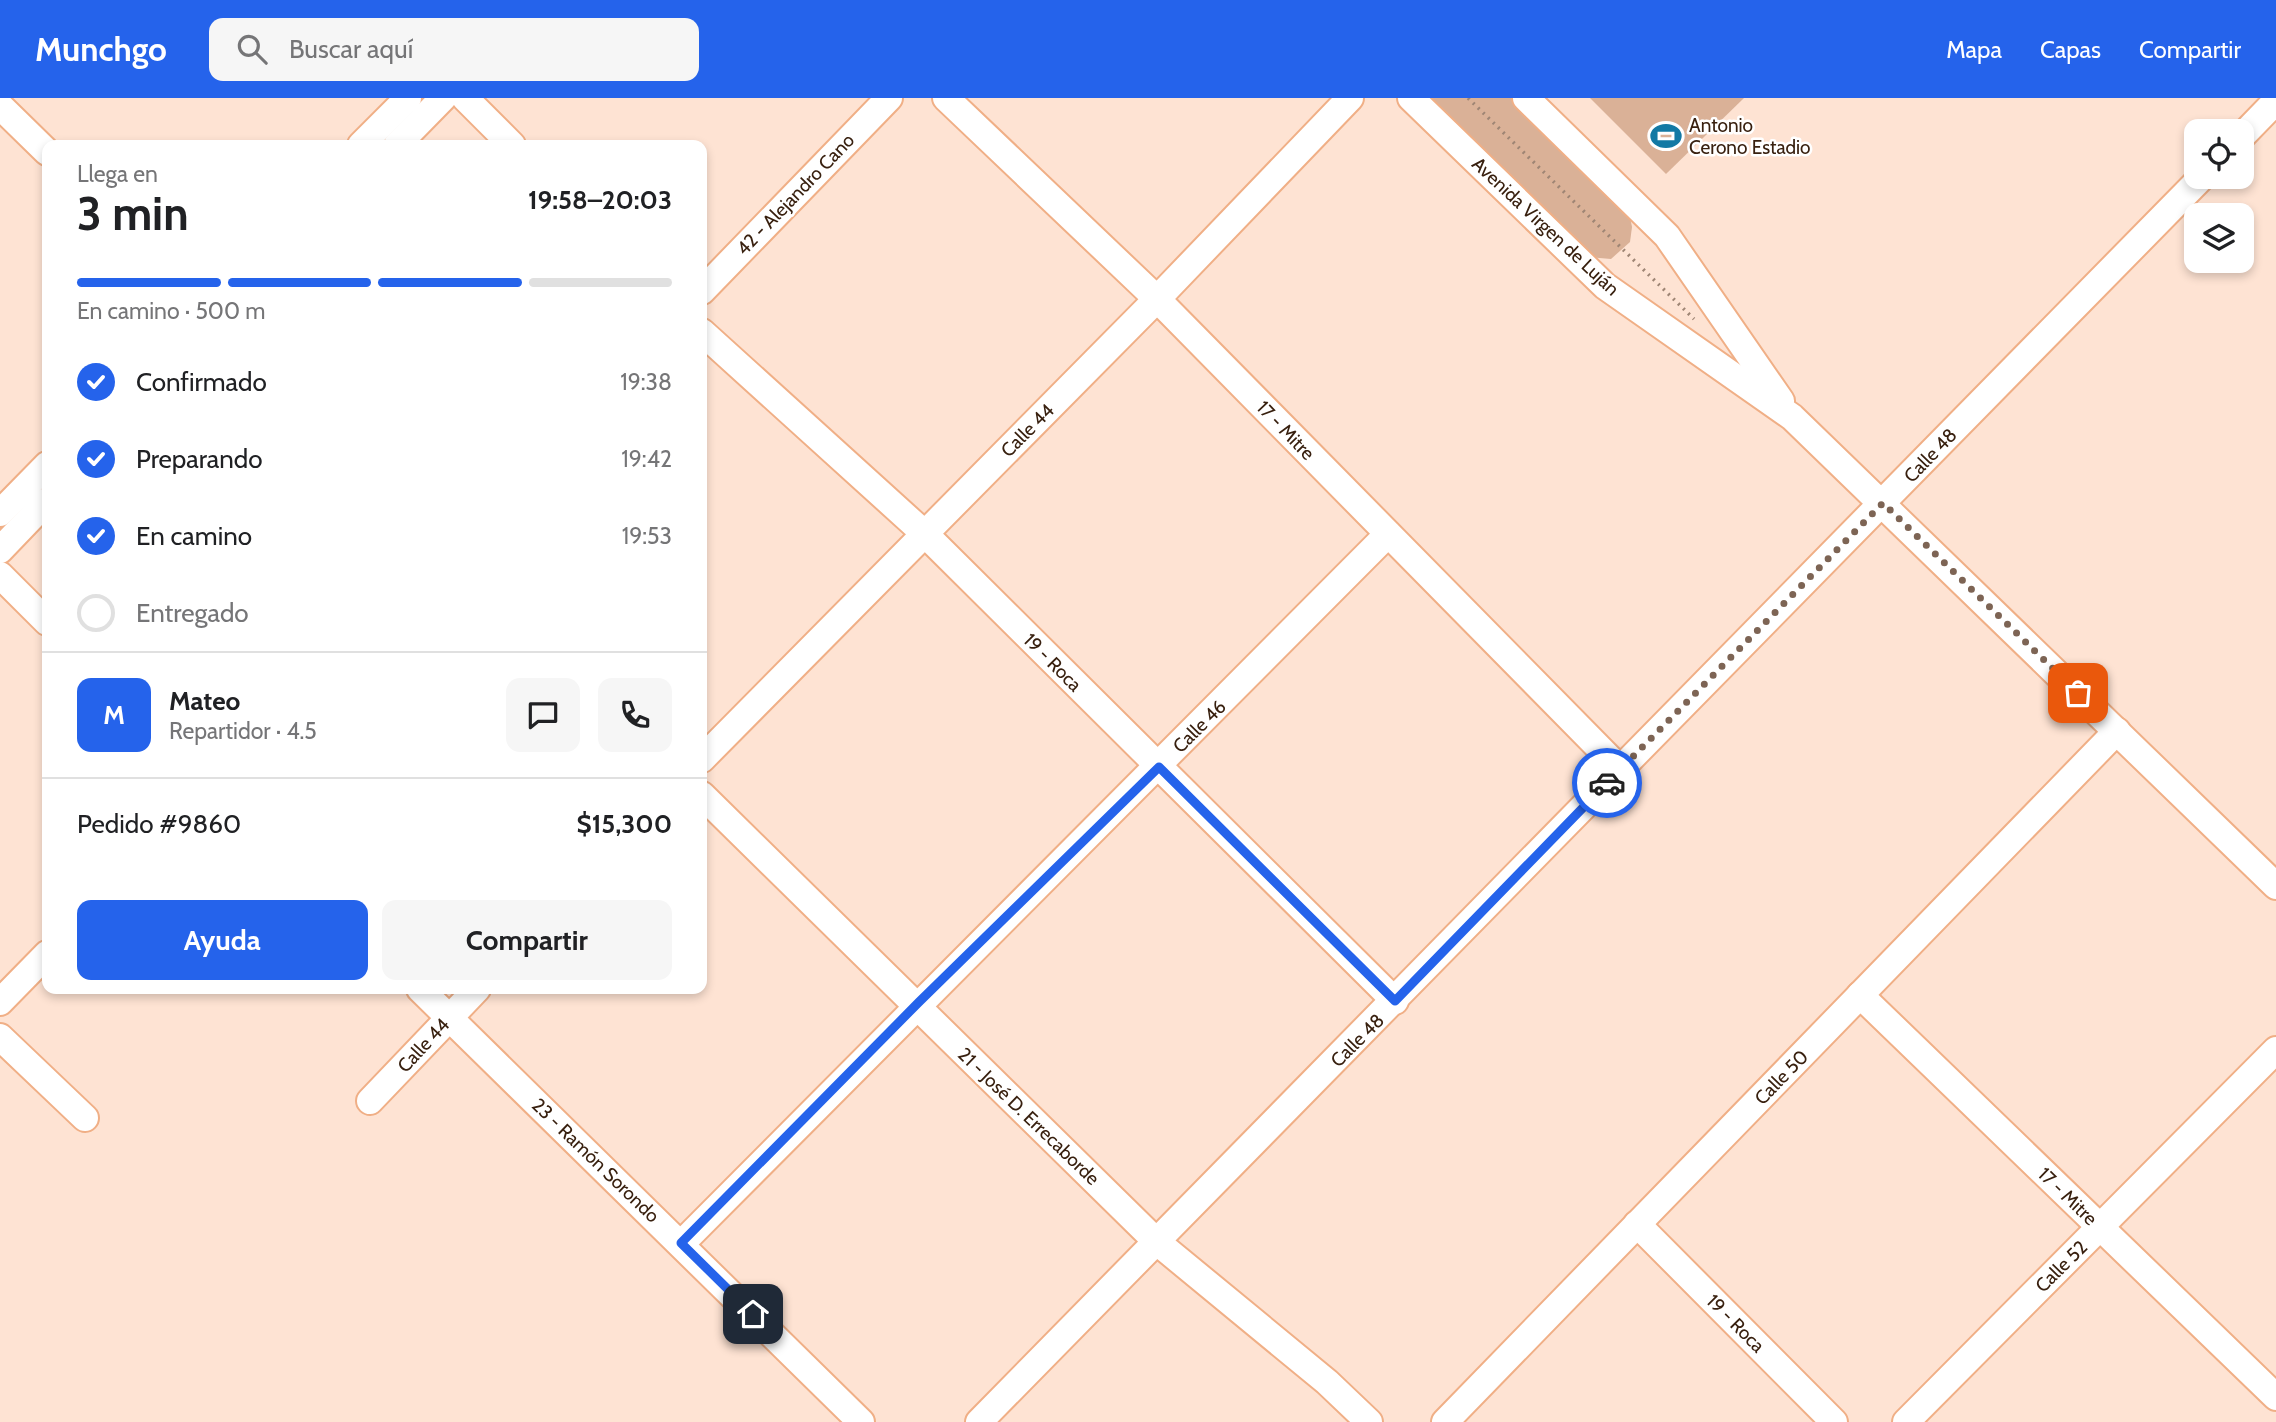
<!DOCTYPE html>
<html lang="es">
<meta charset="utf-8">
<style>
body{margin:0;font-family:Cabin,sans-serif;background:#f6f6f6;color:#202124;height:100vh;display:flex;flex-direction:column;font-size:26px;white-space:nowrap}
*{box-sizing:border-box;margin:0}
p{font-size:23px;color:#757577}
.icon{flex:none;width:38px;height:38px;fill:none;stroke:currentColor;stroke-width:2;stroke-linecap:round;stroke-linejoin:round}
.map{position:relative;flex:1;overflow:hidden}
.details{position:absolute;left:42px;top:42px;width:665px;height:854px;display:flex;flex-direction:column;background:#fff;border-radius:14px;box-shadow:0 4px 10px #0003}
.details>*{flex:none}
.controls{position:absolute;left:2184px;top:21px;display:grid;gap:14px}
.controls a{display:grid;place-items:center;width:70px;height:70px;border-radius:14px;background:#fff;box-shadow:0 4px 10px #0003;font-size:35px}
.pin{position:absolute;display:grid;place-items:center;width:60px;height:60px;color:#fff;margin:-30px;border-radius:14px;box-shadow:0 4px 10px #0006}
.courier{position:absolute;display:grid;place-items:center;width:70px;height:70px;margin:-35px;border:5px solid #2563eb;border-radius:50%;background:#fff;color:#222;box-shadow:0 2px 9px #0007}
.head em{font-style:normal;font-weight:800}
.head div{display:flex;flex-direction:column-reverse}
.head{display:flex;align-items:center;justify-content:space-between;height:119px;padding:0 35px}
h1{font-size:46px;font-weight:800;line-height:52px}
.bar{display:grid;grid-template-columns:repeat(4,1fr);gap:10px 7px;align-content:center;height:84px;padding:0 35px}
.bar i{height:9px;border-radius:5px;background:#e0e0e0}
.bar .on{background:#2563eb}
.bar p{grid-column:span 4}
.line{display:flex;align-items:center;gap:18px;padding:0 35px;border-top:2px solid #e0e0e0}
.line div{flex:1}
.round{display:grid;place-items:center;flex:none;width:74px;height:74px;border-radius:14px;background:#f6f6f6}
ol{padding:0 35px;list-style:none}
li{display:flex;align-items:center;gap:21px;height:77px}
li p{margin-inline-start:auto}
li .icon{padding:7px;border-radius:50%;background:#2563eb;color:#fff;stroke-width:4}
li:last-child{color:#757577}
li i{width:38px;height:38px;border:4px solid #e0e0e0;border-radius:50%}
.action{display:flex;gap:14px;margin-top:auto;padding:14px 35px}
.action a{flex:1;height:80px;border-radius:14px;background:#2563eb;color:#fff;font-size:28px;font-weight:800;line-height:80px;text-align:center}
.action a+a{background:#f6f6f6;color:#202124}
header{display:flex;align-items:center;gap:42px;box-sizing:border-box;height:98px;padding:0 35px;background:#2563eb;color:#fff}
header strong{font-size:33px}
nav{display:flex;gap:38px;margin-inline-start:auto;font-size:24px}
.search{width:490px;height:63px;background:#f6f6f6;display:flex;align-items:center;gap:18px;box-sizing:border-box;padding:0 24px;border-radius:14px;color:#757577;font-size:26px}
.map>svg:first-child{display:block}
.green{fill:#dab197}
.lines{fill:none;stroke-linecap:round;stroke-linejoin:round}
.minor-casing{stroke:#f0af86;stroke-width:30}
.path{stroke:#9e8574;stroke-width:3.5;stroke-dasharray:2 5;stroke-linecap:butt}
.minor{stroke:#fff;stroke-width:26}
.done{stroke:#7d6454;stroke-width:7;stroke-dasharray:0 12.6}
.route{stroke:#2563eb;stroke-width:9}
.labels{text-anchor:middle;stroke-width:5;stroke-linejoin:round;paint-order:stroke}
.poi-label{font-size:19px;fill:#38200f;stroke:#fff;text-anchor:start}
.street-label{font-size:19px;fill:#38200f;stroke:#fff}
</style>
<header>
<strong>Munchgo</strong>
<div class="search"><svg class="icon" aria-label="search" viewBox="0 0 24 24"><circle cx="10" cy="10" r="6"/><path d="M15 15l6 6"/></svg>Buscar aquí</div>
<nav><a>Mapa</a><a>Capas</a><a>Compartir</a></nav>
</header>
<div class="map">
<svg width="2276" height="1324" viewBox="0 0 2276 1324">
<rect width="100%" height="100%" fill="#fee3d3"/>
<g class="green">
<path d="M1426,0h88l115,114 3,15 -2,15 -19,17 -23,-2z"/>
<path d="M1590,0h154l-78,76z"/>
</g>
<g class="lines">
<g class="minor-casing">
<g id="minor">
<path d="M465,0l47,47"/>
<path d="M946,0l211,201 463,470"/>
<path d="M1411,0l194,188 187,131 484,469"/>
<path d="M1526,0l141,138 114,165"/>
<path d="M0,8l47,46"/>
<path d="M2242,38l34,-35"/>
<path d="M361,47l47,-47"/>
<path d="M397,47l46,-47"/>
<path d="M702,193l187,-193"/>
<path d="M702,234l223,202 470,467"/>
<path d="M0,415l47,-48"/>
<path d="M0,452l47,-49"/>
<path d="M0,477l47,47"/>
<path d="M702,661l455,-460 193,-201"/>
<path d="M702,697l455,447 170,140 42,40"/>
<path d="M420,891l441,433"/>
<path d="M1860,897l416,402"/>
<path d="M0,904l47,-48"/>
<path d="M0,939l85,81"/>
<path d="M370,1003l107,-112"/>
<path d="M1637,1126l197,198"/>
<path d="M682,1145l706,-709"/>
<path d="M979,1324l1223,-1245"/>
<path d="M1445,1324l672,-691"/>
<path d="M1906,1324l370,-372"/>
</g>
</g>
<path class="path" d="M1468,0l226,221"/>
<use href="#minor" class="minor"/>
</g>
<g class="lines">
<path class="done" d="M1607,685l276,-280 195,190"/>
<path class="route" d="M753,1216l-72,-71 238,-241 240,-235 236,234 212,-218"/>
</g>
<defs>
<g id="stadium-bare" transform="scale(2.415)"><path d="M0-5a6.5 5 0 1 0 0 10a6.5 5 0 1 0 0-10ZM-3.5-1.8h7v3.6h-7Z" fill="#1379a4" stroke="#fff" stroke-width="2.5" paint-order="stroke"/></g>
</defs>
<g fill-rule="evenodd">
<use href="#stadium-bare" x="1666" y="38"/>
</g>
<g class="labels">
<g class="poi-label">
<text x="1689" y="34">Antonio<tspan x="1689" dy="22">Cerono Estadio</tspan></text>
</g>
<g class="street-label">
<text transform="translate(795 96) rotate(-46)" y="7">42 - Alejandro Cano</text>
<text transform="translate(1546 128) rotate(43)" y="7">Avenida Virgen de Luján</text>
<text transform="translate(1027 332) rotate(-45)" y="7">Calle 44</text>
<text transform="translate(1286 332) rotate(46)" y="7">17 - Mitre</text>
<text transform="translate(1930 357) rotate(-46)" y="7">Calle 48</text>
<text transform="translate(1053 564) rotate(45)" y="7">19 - Roca</text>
<text transform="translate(1199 628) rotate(-45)" y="7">Calle 46</text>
<text transform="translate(1357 942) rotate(-45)" y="7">Calle 48</text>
<text transform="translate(423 947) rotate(-47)" y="7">Calle 44</text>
<text transform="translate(1781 979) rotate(-46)" y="7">Calle 50</text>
<text transform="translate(1029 1018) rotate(44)" y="7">21 - José D. Errecaborde</text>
<text transform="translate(596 1062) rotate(44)" y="7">23 - Ramón Sorondo</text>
<text transform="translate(2068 1098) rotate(44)" y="7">17 - Mitre</text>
<text transform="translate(2061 1168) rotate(-45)" y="7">Calle 52</text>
<text transform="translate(1736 1225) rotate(45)" y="7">19 - Roca</text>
</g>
</g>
</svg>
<div class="controls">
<a><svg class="icon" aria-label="locate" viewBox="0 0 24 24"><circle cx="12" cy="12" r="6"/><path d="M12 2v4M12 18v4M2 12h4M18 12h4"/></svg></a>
<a><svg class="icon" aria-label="layers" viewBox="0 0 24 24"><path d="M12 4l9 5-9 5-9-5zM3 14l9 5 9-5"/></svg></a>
</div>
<div class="pin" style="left:2078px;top:595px;background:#ea580c"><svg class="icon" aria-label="bag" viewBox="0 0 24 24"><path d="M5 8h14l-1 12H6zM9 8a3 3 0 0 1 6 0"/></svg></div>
<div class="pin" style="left:753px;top:1216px;background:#1f2937"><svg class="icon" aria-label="home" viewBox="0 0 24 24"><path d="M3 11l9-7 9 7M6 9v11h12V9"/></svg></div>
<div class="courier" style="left:1607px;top:685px"><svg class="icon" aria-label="car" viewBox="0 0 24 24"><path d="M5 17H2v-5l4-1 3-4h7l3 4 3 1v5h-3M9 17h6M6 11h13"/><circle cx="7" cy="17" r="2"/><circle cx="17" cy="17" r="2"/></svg></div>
<section class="details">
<div class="head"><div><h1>3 min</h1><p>Llega en</p></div><em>19:58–20:03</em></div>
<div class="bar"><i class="on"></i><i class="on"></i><i class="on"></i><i></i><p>En camino · 500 m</p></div>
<ol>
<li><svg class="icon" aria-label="check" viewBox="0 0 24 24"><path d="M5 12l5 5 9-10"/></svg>Confirmado<p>19:38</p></li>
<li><svg class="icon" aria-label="check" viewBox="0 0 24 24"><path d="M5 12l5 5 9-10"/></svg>Preparando<p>19:42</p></li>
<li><svg class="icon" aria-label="check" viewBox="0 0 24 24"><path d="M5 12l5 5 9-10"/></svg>En camino<p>19:53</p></li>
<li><i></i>Entregado</li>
</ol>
<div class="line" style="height:126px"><b class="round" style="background:#2563eb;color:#fff">M</b><div><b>Mateo</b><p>Repartidor · 4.5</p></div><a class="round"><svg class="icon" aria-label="chat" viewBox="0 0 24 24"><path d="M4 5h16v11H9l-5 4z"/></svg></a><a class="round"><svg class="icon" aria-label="phone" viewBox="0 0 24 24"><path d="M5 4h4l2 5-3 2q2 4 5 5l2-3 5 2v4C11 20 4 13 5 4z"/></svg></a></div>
<div class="line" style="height:91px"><div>Pedido #9860</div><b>$15,300</b></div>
<div class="action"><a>Ayuda</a><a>Compartir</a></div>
</section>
</div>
